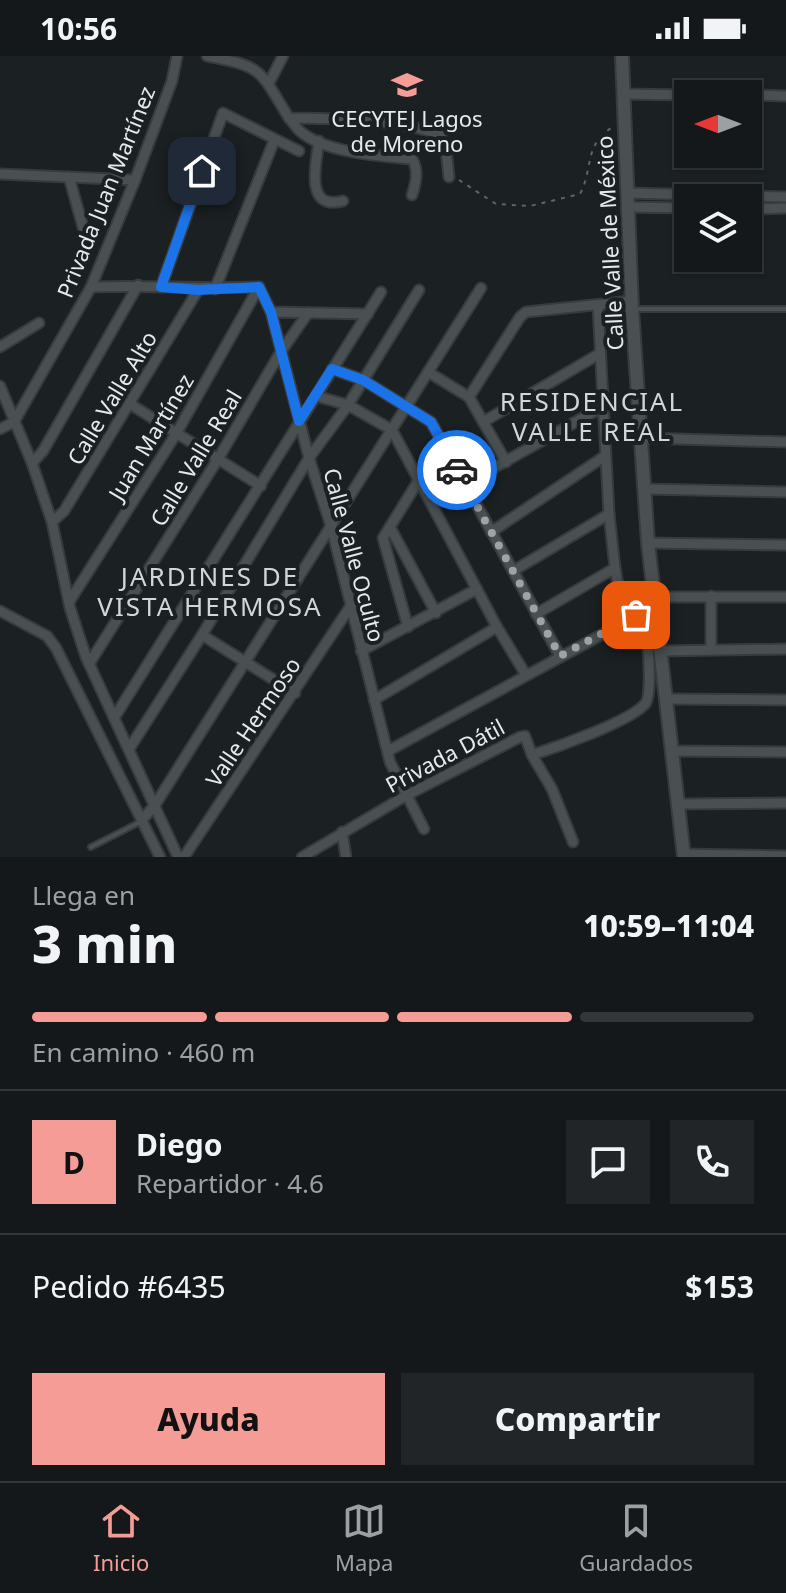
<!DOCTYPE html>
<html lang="es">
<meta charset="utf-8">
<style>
body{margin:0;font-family:"Noto Sans",sans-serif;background:#212527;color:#f1f3f6;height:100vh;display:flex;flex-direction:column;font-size:30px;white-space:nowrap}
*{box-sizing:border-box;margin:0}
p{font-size:26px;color:#9da0a2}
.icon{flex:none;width:44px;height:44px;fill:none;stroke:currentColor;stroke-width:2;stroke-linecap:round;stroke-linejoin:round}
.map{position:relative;height:801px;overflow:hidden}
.side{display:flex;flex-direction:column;background:#14181a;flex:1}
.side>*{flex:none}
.needle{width:52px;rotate:270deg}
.fabs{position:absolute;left:674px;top:24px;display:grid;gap:16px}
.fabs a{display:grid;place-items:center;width:88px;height:88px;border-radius:0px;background:#14181a;box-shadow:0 2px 6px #0004,0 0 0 2px #333739;font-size:40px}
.pin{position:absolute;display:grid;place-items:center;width:68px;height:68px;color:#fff;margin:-34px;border-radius:16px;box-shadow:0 4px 12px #0006}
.courier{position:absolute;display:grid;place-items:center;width:80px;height:80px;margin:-40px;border:6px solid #1a73e8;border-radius:50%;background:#fff;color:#222;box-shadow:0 2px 10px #0007}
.head em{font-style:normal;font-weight:800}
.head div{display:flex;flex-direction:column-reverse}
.head{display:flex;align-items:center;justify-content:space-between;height:136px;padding:0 32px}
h1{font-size:52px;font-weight:800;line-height:60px}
.bar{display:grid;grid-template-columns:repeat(4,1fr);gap:12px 8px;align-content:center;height:96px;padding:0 32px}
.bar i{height:10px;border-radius:6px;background:#333739}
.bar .active{background:#f59c96}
.bar p{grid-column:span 4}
.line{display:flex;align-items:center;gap:20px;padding:0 32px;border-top:2px solid #333739}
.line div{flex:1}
.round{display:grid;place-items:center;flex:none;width:84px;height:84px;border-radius:0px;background:#212527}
.primary-button{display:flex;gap:16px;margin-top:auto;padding:16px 32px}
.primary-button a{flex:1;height:92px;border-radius:0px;background:#f59c96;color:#111;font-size:32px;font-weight:800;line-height:92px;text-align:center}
.primary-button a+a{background:#212527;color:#f1f3f6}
.status{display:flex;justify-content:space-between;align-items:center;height:56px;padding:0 40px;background:#14181a;direction:ltr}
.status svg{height:22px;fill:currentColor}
.tab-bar{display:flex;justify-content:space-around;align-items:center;height:112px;border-top:2px solid #333739;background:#14181a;font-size:22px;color:#9da0a2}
.tab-bar a{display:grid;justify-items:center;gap:4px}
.tab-bar .active{color:#f59c96}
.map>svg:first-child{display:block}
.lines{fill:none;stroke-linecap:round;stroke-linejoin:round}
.lane-casing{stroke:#373b3d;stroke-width:8}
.street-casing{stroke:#373b3d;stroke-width:13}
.secondary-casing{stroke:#373b3d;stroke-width:16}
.path{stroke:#606466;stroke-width:2;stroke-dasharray:4 6;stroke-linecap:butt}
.lane{stroke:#4a5051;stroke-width:4}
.street{stroke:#4a5051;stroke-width:9}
.secondary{stroke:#4a5051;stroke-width:12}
.done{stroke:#9fa3a5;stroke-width:8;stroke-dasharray:0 14.4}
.route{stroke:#1a73e8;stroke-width:10}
.labels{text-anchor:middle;stroke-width:8;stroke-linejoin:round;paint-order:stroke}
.poi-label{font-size:22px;fill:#e6eaeb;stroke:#1b2022}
.street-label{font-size:22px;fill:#e6eaeb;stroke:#1b2022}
.quarter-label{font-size:26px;letter-spacing:2px;fill:#d0d7d9;stroke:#1b2022}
</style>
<div class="status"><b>10:56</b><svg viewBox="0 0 49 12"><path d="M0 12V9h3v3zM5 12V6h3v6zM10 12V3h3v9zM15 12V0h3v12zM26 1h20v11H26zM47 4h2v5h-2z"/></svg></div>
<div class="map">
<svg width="786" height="801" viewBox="0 0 786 801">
<rect width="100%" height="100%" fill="#1b2022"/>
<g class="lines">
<g class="lane-casing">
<g id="lane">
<path d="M634,253h152"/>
<path d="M91,791l51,-26"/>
</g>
</g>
<g class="street-casing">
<g id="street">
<path d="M207,0c58,11 52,14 82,62 50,1 104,-1 151,17l6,14 3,28"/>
<path d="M269,27l14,-27"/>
<path d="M623,38l65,1"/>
<path d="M748,39l38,1"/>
<path d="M289,62c4,4 7,10 12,14 25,21 79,24 111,27 7,11 4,24 0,36"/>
<path d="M319,85c-3,22 -15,70 24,60"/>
<path d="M0,118l135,6"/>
<path d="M69,121l17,61"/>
<path d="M627,137l159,4"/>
<path d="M627,151l61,1"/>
<path d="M748,153l38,-1"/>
<path d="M91,231c56,-2 112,2 168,0"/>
<path d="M161,231l62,-174 76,38"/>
<path d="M259,231l12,25 38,146 22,68 59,236 34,67"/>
<path d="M215,233l59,-148"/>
<path d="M598,250l11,208 6,54 10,54"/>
<path d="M271,256l97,2"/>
<path d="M0,291l39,-24"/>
<path d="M332,313l31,11 68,42 129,234"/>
<path d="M428,316l41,25 37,65"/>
<path d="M0,330l32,77 20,59 18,86 16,49 92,200"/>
<path d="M316,340l32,9 44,25 105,197 29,48"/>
<path d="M469,341l51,-80 6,-5 106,-11"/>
<path d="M130,348l131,82"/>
<path d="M14,366l77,-135 44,-107 37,-99 5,-25"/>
<path d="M483,366l116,-68"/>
<path d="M0,373l14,-7"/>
<path d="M643,382l143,4"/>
<path d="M32,407l11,-12 95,-166"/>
<path d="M465,428l139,-78"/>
<path d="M646,433l140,3"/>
<path d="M52,466l12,-11 134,-221"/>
<path d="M390,471l46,86"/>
<path d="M491,476l114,-76"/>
<path d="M648,487l138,2"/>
<path d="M513,515l96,-57"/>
<path d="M69,546l107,-168 83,-147"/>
<path d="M0,555l47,25 9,12 104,209"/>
<path d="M536,558l79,-46"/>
<path d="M408,571l-25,-89 36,-58"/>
<path d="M202,579l93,58"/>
<path d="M711,594v-54"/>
<path d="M361,595l116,-62"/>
<path d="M659,595l127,-2"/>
<path d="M89,608l129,-205 62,-106 28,-40"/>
<path d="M666,643l120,1"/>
<path d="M374,644l123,-73"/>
<path d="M114,662l267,-426"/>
<path d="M129,693l73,-114 107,-177 39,-53 71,-115"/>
<path d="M388,695l237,-129 28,-25h133"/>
<path d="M671,695l115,1"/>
<path d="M532,699l20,34 21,53"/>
<path d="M677,748l109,-1"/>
<path d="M142,764l13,-15 326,-517"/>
<path d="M342,776l4,25"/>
<path d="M683,798l103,2"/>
<path d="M184,801l166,-250"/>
<path d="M302,801l105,-62 113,-58 5,-1 7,19c25,-8 97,-33 113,-51 7,-7 4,-56 1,-67 -2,-7 -7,-15 -10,-22"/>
</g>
</g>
<g class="secondary-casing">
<path id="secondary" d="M622,0l10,253 16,234 36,314"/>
</g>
<path class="path" d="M459,124l37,24 34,2 50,-12c14,-27 3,-49 34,-68"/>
<use href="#lane" class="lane"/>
<use href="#street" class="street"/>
<use href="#secondary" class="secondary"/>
</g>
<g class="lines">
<path class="done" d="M457,414l103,186 76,-41"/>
<path class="route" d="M202,115l-41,116 37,3 61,-3 12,25 28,109 33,-52 31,11 68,42 26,48"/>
</g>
<defs>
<g id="school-bare" transform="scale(2.4)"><path d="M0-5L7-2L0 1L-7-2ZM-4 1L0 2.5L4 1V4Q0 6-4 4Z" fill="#f59c96" stroke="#1b2022" stroke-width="2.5" paint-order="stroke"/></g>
</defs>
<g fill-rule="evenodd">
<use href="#school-bare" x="407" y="29"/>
</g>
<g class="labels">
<g class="poi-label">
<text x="407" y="71">CECYTEJ Lagos<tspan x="407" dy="25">de Moreno</tspan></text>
</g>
<g class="street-label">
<text transform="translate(106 136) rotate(-68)" y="8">Privada Juan Martínez</text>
<text transform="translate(610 187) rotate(-93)" y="8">Calle Valle de México</text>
<text transform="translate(112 342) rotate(-59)" y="8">Calle Valle Alto</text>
<text transform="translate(151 381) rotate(-59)" y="8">Juan Martínez</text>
<text transform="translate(196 402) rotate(-59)" y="8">Calle Valle Real</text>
<text transform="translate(354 499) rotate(75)" y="8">Calle Valle Oculto</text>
<text transform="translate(253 666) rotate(-56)" y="8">Valle Hermoso</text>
<text transform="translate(445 700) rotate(-28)" y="8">Privada Dátil</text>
</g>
<g class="quarter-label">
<text x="592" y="355">RESIDENCIAL<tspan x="592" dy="30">VALLE REAL</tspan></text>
<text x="210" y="530">JARDINES DE<tspan x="210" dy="30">VISTA HERMOSA</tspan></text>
</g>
</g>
</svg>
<div class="fabs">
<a><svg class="needle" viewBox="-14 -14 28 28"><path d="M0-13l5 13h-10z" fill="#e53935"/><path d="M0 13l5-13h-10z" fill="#9da0a2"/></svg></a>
<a><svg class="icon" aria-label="layers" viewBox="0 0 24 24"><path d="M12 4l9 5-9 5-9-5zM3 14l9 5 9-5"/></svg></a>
</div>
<div class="pin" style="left:636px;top:559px;background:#ea580c"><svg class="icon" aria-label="bag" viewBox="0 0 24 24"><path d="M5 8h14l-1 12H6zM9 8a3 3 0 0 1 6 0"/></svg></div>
<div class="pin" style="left:202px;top:115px;background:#1f2937"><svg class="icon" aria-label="home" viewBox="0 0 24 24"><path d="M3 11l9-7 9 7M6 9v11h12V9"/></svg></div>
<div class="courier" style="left:457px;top:414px"><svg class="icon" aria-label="car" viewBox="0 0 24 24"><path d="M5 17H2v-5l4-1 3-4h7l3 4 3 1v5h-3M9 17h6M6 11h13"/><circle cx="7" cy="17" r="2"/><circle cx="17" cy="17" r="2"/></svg></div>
</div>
<section class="side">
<div class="head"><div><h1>3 min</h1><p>Llega en</p></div><em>10:59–11:04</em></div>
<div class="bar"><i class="active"></i><i class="active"></i><i class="active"></i><i></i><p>En camino · 460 m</p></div>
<div class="line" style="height:144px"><b class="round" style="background:#f59c96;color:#111">D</b><div><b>Diego</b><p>Repartidor · 4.6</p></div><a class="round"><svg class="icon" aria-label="chat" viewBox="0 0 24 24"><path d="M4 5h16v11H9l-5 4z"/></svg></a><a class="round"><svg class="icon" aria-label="phone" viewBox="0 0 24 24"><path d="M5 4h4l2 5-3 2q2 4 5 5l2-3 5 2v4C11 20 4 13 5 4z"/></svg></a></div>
<div class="line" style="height:104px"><div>Pedido #6435</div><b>$153</b></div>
<div class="primary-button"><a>Ayuda</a><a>Compartir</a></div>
</section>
<nav class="tab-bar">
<a class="active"><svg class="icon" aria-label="home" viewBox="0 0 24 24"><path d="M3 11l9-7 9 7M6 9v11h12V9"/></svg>Inicio</a>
<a><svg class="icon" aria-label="map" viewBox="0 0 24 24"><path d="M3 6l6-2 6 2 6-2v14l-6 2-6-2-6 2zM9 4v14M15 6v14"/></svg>Mapa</a>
<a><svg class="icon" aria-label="saved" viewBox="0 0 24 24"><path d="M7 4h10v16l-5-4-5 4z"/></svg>Guardados</a>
</nav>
